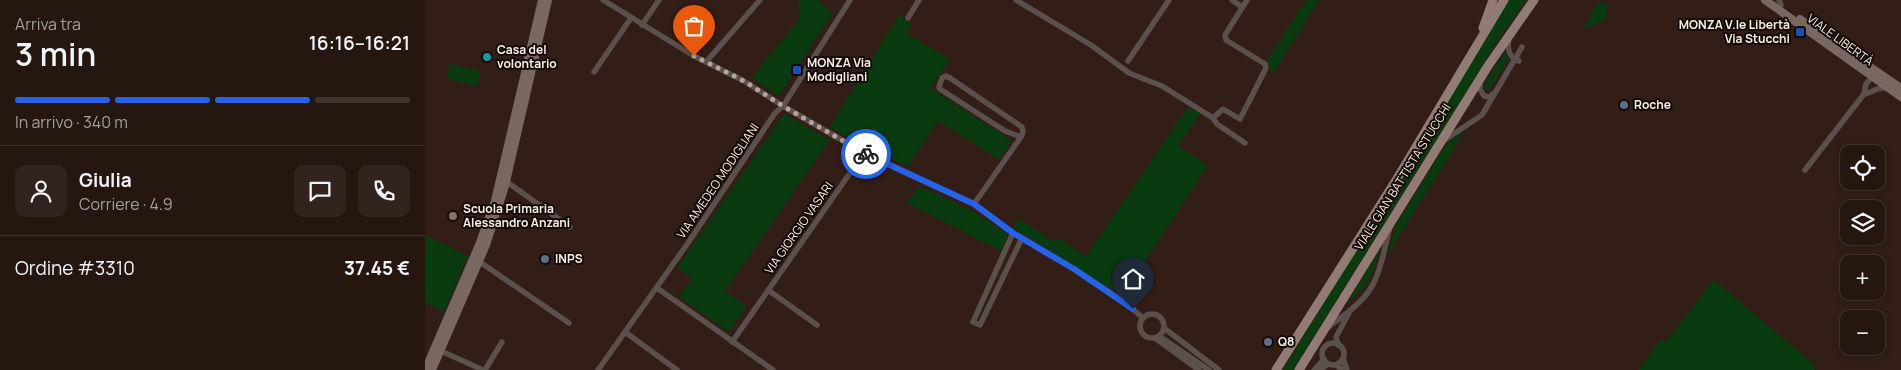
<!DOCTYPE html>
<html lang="it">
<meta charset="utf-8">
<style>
body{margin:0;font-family:Manrope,sans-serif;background:#32231e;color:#f1f3f6;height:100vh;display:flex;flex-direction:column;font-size:19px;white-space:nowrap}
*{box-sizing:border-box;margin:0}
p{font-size:16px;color:#a49f9f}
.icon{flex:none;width:28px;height:28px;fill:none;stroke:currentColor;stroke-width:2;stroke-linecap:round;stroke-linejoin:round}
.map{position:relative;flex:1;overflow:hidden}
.sheet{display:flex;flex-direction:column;background:#261610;width:425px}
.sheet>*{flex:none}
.controls{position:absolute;left:1415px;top:145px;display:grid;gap:10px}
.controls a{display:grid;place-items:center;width:45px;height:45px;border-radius:10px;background:#261610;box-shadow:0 2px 8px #0003,0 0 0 1px #423530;font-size:25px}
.pin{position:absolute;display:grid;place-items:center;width:42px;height:42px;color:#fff;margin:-51px -21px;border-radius:50% 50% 50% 0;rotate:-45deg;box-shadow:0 0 5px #0007}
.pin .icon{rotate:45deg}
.courier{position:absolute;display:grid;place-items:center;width:50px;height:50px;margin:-25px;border:4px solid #2563eb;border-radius:50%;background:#fff;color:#222;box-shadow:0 1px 6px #0007}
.head em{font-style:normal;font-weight:600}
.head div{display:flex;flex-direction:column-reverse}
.head{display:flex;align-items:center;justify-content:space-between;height:85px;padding:0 15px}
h1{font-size:32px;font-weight:600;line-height:38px}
.bar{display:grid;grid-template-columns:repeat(4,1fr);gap:8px 5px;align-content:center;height:60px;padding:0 15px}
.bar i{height:6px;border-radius:4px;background:#423530}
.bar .current{background:#2563eb}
.bar p{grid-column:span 4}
.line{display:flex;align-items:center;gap:12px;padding:0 15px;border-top:1px solid #423530}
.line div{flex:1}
.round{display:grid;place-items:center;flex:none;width:52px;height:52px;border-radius:10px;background:#32231e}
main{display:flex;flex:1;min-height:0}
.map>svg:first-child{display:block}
.green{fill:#0a3b10}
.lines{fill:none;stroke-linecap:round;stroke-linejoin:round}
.street{stroke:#5b504c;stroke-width:5.5}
.secondary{stroke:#796862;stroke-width:8}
.primary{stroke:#917b74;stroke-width:9}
.done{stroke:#b4a49d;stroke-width:5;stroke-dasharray:0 9}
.route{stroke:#2563eb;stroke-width:6}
.transit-dot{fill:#1a4fb4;stroke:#140b07;stroke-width:2}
.culture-dot{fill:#0f9aa8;stroke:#140b07;stroke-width:2}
.service-dot{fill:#5c6f8a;stroke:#140b07;stroke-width:2}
.education-dot{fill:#8d6e63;stroke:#140b07;stroke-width:2}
.labels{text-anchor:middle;stroke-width:4;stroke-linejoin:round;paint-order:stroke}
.poi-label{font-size:12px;font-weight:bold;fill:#faece6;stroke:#140b07;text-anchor:start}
.street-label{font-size:12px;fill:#faece6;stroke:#140b07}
</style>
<main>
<section class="sheet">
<div class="head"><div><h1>3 min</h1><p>Arriva tra</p></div><em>16:16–16:21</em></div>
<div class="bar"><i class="current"></i><i class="current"></i><i class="current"></i><i></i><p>In arrivo · 340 m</p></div>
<div class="line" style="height:90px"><a class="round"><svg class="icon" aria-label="person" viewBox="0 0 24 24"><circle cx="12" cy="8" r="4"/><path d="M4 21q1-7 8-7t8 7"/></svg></a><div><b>Giulia</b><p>Corriere · 4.9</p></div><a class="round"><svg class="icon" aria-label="chat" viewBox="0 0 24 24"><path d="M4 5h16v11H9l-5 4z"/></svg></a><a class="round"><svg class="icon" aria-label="phone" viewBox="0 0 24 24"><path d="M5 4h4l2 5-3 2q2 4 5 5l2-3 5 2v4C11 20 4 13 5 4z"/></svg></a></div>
<div class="line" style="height:65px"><div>Ordine #3310</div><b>37.45 €</b></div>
</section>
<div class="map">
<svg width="1476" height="370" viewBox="0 0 1476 370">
<rect width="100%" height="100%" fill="#321e16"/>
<g class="green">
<path d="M374,0h18l16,13 -54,83 -28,-18 49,-59z"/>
<path d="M881,0h13l-46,74 -6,-13z"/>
<path d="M1083,0h18l-31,45 -202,325h-10l203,-331z"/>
<path d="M1174,2l8,3 1,10 -4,5 -20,9 13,-26z"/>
<path d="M474,15l13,8 -5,10 43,27 -20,28 82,53 -13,19 -61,-39 -30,45 -42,-17 -36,-22z"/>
<path d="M1080,51l4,8 -20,31 -3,1 -2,-6z"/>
<path d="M25,64l31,7 -3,15 -31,-7z"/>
<path d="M763,107l12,7 -22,32 30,20 -86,130 -109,-68 6,-10 33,23 9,-2 25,18z"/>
<path d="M359,114l46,26 -105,151 22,16 -18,25 -50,-35 13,-19 -15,-10z"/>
<path d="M1040,131l-78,125 9,-31 51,-82z"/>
<path d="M494,186l49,23 39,24v4l-6,14 -94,-48z"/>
<path d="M0,235l43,21 -24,56 -19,-9z"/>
<path d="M956,247c-10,30 -9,35 -34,56z"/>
<path d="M1289,280l102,86 -2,4h-175l22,-31 5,3z"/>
</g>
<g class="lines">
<g class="street">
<path d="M178,0l91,56 50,25 39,25 81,47 110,51 39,29 61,36 49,32 20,17"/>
<path d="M591,0l75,45 38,28 33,13 51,32 4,6 28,19"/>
<path d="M807,0l10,7"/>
<path d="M1354,0l2,5"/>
<path d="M483,18l11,-18"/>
<path d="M217,25l17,-25"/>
<path d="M1084,39c-2,9 0,19 10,22"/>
<path d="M703,61l41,-61"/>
<path d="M281,62l54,-62"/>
<path d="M169,72l37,-54"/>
<path d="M1055,82v7l4,7 5,1 4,-3"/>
<path d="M1439,94c9,-1 13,-8 24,-6"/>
<path d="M1439,94l2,-10 6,-7"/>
<path d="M788,118l10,-9 17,10 26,-51 -1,-4 -39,-24 -1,-5 22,-35"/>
<path d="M1018,141l39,-26 40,-68"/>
<path d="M1380,170l59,-76"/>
<path d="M82,182l63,45"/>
<path d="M549,204l47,-67 2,-5 -1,-5 -72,-49 -4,-2 -4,2 -3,9 1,2 65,42 16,6"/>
<path d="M588,233l-40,89 7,3 42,-87"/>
<path d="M52,260l92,63"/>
<path d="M232,288l116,82"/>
<path d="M343,290l49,35"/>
<circle cx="727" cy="326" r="12"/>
<path d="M739,328l55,42"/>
<path d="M902,328c15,-11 31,-22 42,-37 11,-15 16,-45 21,-64"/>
<path d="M200,332l52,38"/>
<path d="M734,336l50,34"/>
<path d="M730,338l44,32"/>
<path d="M307,342l132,-189"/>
<circle cx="908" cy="354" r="11"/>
<path d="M913,345l-2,-8 13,-24"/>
<path d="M16,351l42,19"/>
<path d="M918,358l4,12"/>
<path d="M911,365l7,5"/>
<path d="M60,370l17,-28"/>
<path d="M173,370l90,-127 87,-130 8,-7 67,-106"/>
<path d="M889,370l10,-11"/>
<path d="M895,370l8,-6"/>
</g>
<g class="secondary">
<path d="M1340,0l136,97"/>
<path d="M1375,19l101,69"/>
<path d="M0,370l54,-125 16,-44 47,-201"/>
<path d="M7,370l54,-125 19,-59 43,-186"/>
</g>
<g class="primary">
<path d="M1058,28l10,-28"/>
<path d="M851,370l119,-188 109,-182"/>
<path d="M874,370l189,-304 46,-66"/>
</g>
</g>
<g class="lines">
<path class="done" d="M269,56l50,25 39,25 83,48"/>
<path class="route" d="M441,154l108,50 39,29 61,36 59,40"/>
</g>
<g class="transit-dot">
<rect x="1370" y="27" width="10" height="10" rx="2.5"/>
<rect x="367" y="65" width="10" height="10" rx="2.5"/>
</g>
<circle class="culture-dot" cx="62" cy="57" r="5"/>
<g class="service-dot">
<circle cx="1199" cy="105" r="5"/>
<circle cx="120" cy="259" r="5"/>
<circle cx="843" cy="342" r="5"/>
</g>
<circle class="education-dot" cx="28" cy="216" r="5"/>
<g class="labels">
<g class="poi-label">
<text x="1365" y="29" text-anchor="end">MONZA V.le Libertà<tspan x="1365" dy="14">Via Stucchi</tspan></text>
<text x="72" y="54">Casa del<tspan x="72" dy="14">volontario</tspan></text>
<text x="382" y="67">MONZA Via<tspan x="382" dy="14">Modigliani</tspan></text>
<text x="1209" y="109">Roche</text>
<text x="38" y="213">Scuola Primaria<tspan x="38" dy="14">Alessandro Anzani</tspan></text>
<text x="130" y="263">INPS</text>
<text x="853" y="346">Q8</text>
</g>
<g class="street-label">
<text transform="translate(1415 40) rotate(36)" y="4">VIALE LIBERTÀ</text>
<text transform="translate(978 177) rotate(-58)" y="4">VIALE GIAN BATTISTA STUCCHI</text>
<text transform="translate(293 181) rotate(-56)" y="4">VIA AMEDEO MODIGLIANI</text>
<text transform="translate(374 228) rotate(-55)" y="4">VIA GIORGIO VASARI</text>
</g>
</g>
</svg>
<div class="controls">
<a><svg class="icon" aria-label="locate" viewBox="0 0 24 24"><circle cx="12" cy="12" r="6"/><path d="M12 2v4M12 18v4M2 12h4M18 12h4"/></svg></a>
<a><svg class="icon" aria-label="layers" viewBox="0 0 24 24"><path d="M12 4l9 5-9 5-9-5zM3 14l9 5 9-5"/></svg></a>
<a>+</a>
<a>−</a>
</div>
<div class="pin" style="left:269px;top:56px;background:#ea580c"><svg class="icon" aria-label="bag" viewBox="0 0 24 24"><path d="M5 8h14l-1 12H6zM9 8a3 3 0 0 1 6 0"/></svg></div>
<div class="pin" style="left:708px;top:309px;background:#1f2937"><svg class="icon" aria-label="home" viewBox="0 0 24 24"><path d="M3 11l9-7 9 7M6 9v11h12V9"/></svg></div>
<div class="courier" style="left:441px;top:154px"><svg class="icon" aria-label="bike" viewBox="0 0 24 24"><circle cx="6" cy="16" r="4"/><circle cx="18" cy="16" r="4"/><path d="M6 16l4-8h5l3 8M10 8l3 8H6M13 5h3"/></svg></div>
</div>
</main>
